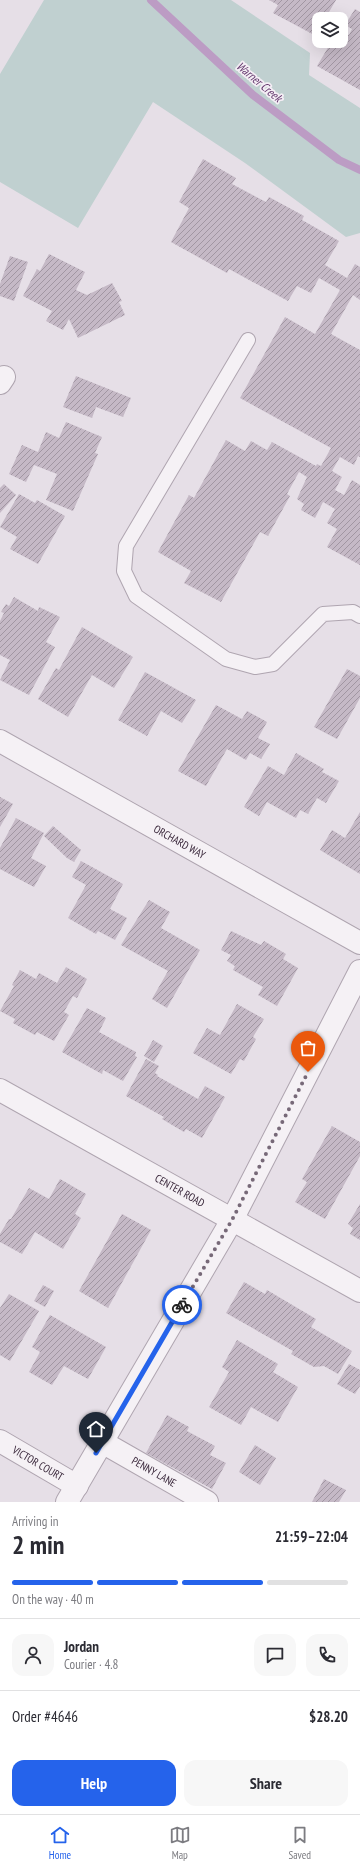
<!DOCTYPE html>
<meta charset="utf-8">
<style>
body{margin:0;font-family:"PT Sans Narrow",sans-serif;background:#f7f7f7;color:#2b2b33;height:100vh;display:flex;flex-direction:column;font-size:15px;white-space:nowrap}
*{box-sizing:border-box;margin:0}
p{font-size:13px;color:#7c7c81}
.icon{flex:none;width:22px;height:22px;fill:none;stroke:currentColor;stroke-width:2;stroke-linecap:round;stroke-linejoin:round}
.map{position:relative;height:1502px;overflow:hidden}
.side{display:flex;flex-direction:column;background:#fff;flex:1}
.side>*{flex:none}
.buttons{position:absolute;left:312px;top:12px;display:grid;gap:8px}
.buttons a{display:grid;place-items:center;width:36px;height:36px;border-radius:8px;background:#fff;box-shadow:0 4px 16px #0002;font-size:20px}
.pin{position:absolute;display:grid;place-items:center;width:34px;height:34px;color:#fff;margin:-41px -17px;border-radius:50% 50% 50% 0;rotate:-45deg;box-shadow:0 0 4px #0007}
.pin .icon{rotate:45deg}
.courier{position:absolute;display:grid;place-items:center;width:40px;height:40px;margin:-20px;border:3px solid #2563eb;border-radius:50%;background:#fff;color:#222;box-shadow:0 1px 5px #0007}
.overview em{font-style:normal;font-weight:600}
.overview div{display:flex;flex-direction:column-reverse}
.overview{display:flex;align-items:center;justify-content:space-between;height:68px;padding:0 12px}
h1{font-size:26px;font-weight:600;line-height:30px}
.bar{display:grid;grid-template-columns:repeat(4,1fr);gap:6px 4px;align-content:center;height:48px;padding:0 12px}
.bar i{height:5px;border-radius:3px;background:#e1e1e2}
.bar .current{background:#2563eb}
.bar p{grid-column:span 4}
.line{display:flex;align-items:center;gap:10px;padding:0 12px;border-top:1px solid #e1e1e2}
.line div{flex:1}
.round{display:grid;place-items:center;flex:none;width:42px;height:42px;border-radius:12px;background:#f7f7f7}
.action{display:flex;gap:8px;margin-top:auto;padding:8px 12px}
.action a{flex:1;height:46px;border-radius:12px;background:#2563eb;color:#fff;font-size:16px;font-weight:600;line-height:46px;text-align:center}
.action a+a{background:#f7f7f7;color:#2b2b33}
.tab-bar{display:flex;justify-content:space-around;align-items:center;height:56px;border-top:1px solid #e1e1e2;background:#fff;font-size:11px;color:#7c7c81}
.tab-bar a{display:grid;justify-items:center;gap:2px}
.tab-bar .current{color:#2563eb}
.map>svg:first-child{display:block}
.green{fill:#c0d0d0}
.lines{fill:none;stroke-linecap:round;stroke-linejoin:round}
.stream{stroke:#bc9cc4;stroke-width:8}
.building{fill:url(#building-hatch)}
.service-casing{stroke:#afa5b0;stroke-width:16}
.minor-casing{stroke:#afa5b0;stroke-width:24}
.tertiary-casing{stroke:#afa5b0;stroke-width:24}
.service{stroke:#f5f1f5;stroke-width:14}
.minor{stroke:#f5f1f5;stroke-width:22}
.tertiary{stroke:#f5f1f5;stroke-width:22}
.done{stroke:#776978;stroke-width:4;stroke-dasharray:0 7.2}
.route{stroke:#2563eb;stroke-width:5}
.labels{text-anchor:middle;stroke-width:3.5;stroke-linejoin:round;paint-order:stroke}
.street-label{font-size:11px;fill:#3b293c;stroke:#f4eef5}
.water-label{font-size:12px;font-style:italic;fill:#63376d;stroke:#f4eef5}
</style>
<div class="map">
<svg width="360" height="1502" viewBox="0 0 360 1502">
<defs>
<pattern id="building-hatch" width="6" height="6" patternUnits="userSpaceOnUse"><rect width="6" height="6" fill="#c5b9c6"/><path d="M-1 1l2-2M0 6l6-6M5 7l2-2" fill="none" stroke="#a196a2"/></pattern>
</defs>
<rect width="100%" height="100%" fill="#e6dfe7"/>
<path class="green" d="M44,0h187l79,53 -1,22 51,33v125l-14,4 -101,-74 -92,-61 -75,126 -78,-46v-108z"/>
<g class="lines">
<path class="stream" d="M151,0l102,95 86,65 21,10"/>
</g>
<g class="building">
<path d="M269,0h67l-11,19h-6v12l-3,5 -43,-23 5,-8z"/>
<path d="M355,9l5,3v78l-43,-24 15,-25h9v-10l8,4 3,-6 -7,-4z"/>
<path d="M203,159l33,19 -4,6 34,18 3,-5 35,19 -2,4 37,21 -14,24 22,13 8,-14 5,3v33l-7,-5 -22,39 29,16v107l-2,-1 -4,9 -14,-8 -8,14 10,6 -7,13 9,5 8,-15 8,5v80l-33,-18 10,-18 -10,-6 8,-14 -12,-7 -8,16 -14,-8 3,-6 -7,-5 10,-22 -8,-5 -12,22 3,2 -22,40 -8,-4 -39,70 -37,-19 7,-12 -33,-19 31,-57 5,3 32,-58 19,11 6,-10 16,9 5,-8 44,24 1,-2 4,2 10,-18 -91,-50 45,-81 30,17 25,-44 -21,-12 -8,15 -14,-7 -9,15 -59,-32 -2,4 -56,-31 18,-34 -10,-6z"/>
<path d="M49,254l36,18 -9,18 11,5 25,-12 10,18 -3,1 6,13 -47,23 -9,-19 -6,11 -17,-9 6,-10 -29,-15 14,-27 3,2z"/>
<path d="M10,256l18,6 -14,39 -14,-5v-12z"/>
<path d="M76,376l55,22 -8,19 -27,-10 -4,11 -29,-11z"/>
<path d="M66,422l36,15 -7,16 3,1 -25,57 -27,-11 11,-26 -23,-9 -8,17 -17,-8 13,-29 16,7 8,-20 13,6z"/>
<path d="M4,484l12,11 -16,18v-25z"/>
<path d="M19,494l16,9 2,-3 28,16 -27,48 -28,-15 7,-12 -17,-10z"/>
<path d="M14,597l24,14 1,-4 21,10 -14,25 9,5 -26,48 -29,-15 10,-20 -10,-5v-34l4,-8 -3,-1 5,-8 3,2z"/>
<path d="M82,627l51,30 -19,31 -22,-13 -24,42 -30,-18 18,-31 3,2z"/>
<path d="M347,669l13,7v22l-23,41 -23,-12z"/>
<path d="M145,672l51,28 -14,23 -21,-12 -14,25 -29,-16z"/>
<path d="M216,705l26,14 5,-8 20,11 -9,16 12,6 -9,15 -11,-6 -4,7 -19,-11 -21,37 -28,-15z"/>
<path d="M296,753l28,16 -2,3 17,9 -13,22 -9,-5 -9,16 -8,-4 -4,8 -29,-16 -8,14 -15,-9 24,-41 16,9z"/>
<path d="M0,797l13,7 -13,23z"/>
<path d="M360,812v62l-40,-24 12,-20 13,8z"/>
<path d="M16,818l28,15 -13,25 15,8 -12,21 -34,-18v-21z"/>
<path d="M53,826l28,24 -7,12 -7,-4 -23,-22z"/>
<path d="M81,861l42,23 -13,25 17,9 -12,22 -17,-9 -2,3 -28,-16 18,-33 -14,-8z"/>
<path d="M149,900l21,12 -9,16 39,22 -33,58 -15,-9 16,-28 -47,-26z"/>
<path d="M231,931l30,14 3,-4 22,13 -3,5 15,9 -21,38 -19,-11 5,-8 -30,-17 2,-4 -8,-5 4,-6 -10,-5z"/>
<path d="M66,967l21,12 -10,19 -4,-2 -9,16 5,3 -15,26 -17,-9 -2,3 -22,-12 2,-4 -15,-8 14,-25 -2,-1 8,-15 16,9 3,-6 18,10z"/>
<path d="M237,1004l27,15 -11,18 3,2 -12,22 -4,-2 -9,15 -38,-21 14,-25 13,7z"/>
<path d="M87,1008l19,10 -7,14 37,20 -1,4 2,1 -14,24 -20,-11 -1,4 -40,-22z"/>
<path d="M153,1040l10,6 -9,16 -10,-6z"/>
<path d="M146,1059l13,7 -4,7 3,2 -1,1 41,23 7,-13 20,11 -23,41 -16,-9 -2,3 -22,-13 2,-2 -38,-21z"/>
<path d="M332,1126l28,16v14l-35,63 -30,-17 12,-20 -5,-3z"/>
<path d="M60,1179l26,15 -11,20 6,4 -18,31 -28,-17 -13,22 -22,-12v-8l9,-15h2l18,-31 20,11z"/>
<path d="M360,1204v36l-10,-6 3,-6 -5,-4z"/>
<path d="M122,1214l29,16 -43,78 -29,-17z"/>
<path d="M244,1282l21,12 2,-4 49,29 -5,8 41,24 -14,23 -14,-8 -10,1 -23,-13 2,-3 -67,-38z"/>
<path d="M43,1285l11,6 -9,16 -11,-6z"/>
<path d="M9,1294l30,17 -29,50 -10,-6v-47z"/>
<path d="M50,1315l56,32 -18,32 -24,-13 -12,19 -23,-13 11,-20 -8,-5z"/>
<path d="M237,1340l41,24 -5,8 25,15 -20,35 -27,-15 -10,18 -32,-18 20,-35 -7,-5z"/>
<path d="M349,1364l11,6v16l-5,8 -18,-10z"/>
<path d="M167,1415l22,12 -2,4 28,15 -5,9 16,8 -14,26 -66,-36z"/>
<path d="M255,1445l21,13 -16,27 -21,-13z"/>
<path d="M324,1479l22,11 -7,12h-27z"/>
</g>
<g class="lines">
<g class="service-casing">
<path id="service" d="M248,340l-122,206 -2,25 12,25 90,63 29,8 18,-3 50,-50 30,-2 7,4"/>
</g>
<g class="minor-casing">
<g id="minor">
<path d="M0,383l4,-6"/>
<path id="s1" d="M0,741l360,202"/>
<path id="s2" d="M0,1090l360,201"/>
<path id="s3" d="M0,1441l77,45"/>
<path id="s4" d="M102,1442l105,60"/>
</g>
</g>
<g class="tertiary-casing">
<path id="tertiary" d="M67,1502l165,-282 128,-249"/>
</g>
<use href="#service" class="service"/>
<use href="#minor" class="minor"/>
<use href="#tertiary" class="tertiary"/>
</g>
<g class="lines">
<path class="done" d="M182,1305l50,-85 76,-148"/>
<path class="route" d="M96,1453l86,-148"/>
</g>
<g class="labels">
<g class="street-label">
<text dy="4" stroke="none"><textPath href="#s1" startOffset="206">ORCHARD WAY</textPath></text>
<text dy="4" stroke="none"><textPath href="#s2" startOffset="206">CENTER ROAD</textPath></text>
<text dy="4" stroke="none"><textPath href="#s3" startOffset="44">VICTOR COURT</textPath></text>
<text dy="4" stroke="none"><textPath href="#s4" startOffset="60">PENNY LANE</textPath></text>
</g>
<g class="water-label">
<text transform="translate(259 82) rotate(40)" y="4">Warner Creek</text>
</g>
</g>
</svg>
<div class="buttons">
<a><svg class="icon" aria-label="layers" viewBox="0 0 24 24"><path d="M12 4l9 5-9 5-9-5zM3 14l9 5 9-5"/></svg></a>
</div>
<div class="pin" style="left:308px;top:1072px;background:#ea580c"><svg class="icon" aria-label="bag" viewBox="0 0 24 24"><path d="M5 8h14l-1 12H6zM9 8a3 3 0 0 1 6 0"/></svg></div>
<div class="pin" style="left:96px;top:1453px;background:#1f2937"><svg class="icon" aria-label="home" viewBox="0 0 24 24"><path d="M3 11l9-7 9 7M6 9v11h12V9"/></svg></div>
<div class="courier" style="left:182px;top:1305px"><svg class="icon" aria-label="bike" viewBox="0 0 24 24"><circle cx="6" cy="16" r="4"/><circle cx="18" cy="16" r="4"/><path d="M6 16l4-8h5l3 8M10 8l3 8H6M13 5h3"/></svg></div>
</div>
<section class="side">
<div class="overview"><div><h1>2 min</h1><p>Arriving in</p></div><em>21:59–22:04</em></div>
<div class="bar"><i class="current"></i><i class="current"></i><i class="current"></i><i></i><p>On the way · 40 m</p></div>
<div class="line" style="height:72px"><a class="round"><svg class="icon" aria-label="person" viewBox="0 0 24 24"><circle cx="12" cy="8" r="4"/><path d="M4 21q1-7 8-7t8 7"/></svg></a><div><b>Jordan</b><p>Courier · 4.8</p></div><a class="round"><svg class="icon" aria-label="chat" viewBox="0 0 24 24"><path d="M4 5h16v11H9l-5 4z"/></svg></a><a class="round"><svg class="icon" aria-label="phone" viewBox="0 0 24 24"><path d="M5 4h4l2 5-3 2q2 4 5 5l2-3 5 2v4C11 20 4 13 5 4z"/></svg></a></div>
<div class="line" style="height:52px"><div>Order #4646</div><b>$28.20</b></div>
<div class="action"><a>Help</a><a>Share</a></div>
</section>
<nav class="tab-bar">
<a class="current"><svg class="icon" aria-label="home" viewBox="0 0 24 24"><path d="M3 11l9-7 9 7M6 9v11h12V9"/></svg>Home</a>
<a><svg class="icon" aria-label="map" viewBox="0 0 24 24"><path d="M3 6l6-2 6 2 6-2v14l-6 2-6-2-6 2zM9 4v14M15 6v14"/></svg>Map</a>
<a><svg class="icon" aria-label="saved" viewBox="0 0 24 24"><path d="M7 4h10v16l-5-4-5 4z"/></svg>Saved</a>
</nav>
